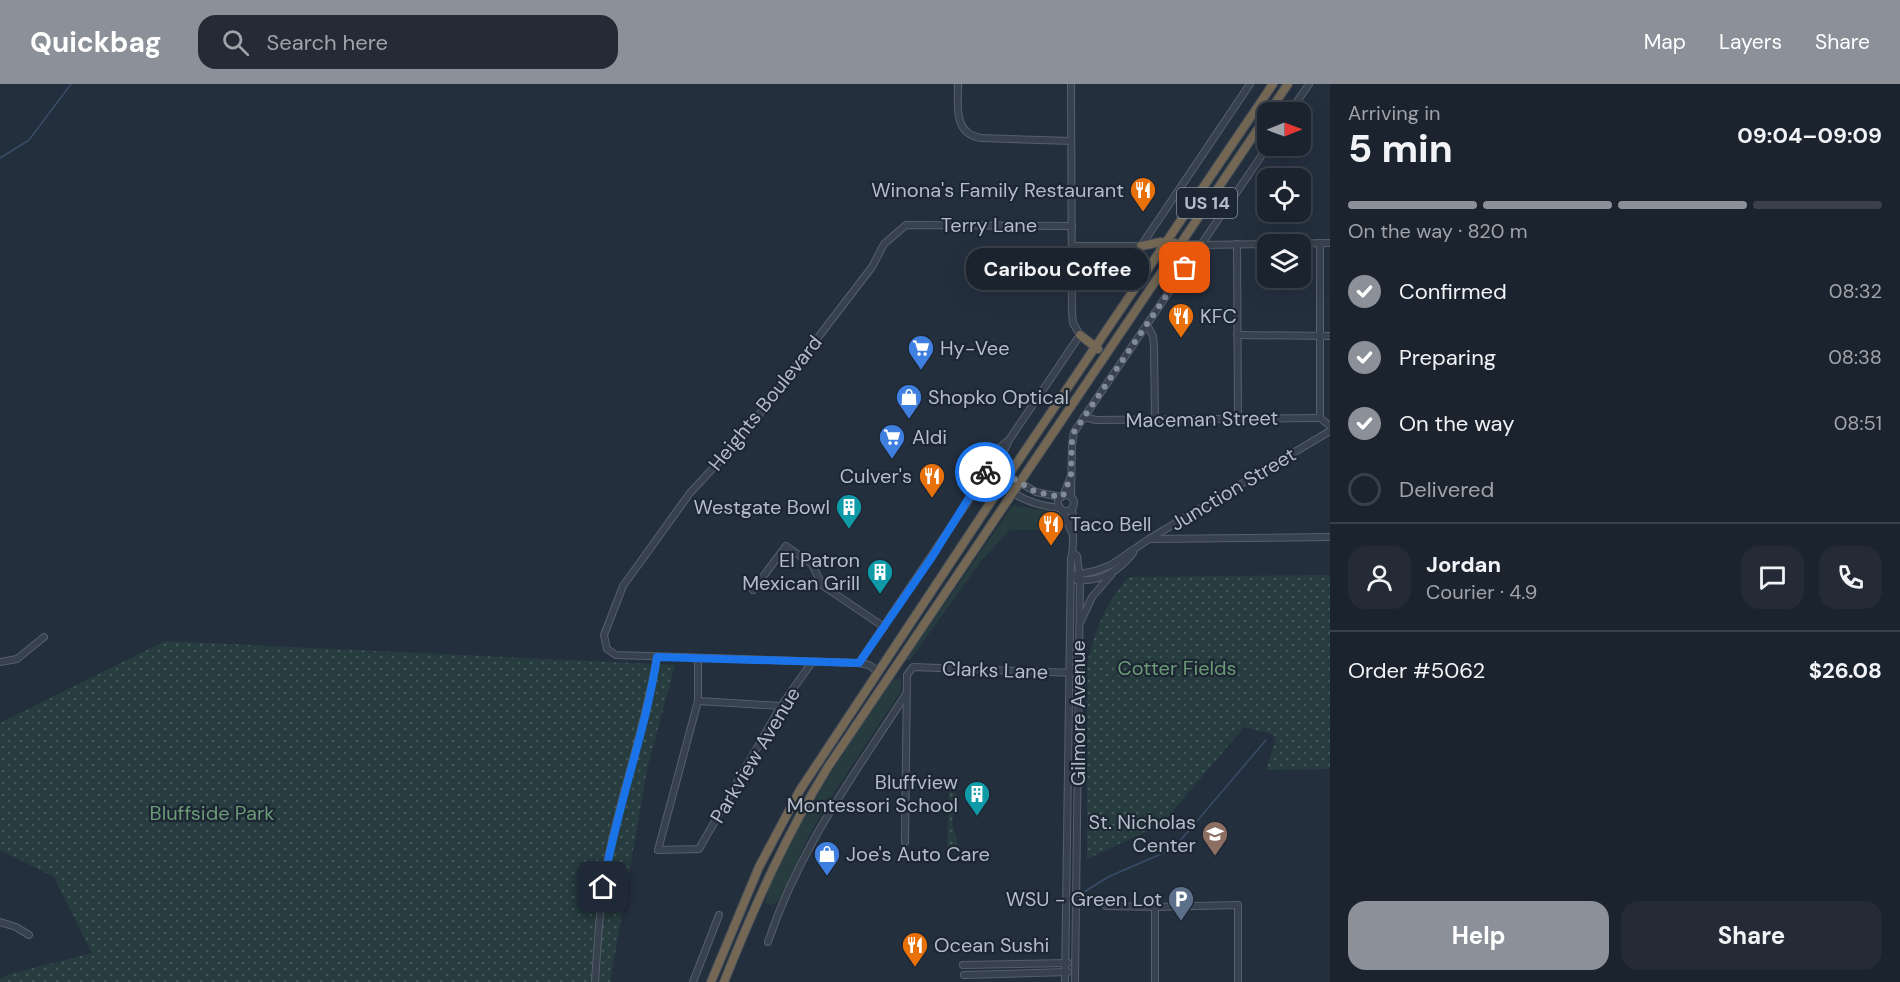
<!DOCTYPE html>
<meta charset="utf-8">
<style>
body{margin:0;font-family:"DM Sans",sans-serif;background:#242b36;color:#f1f3f6;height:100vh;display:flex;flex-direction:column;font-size:22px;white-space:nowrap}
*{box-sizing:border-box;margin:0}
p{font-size:20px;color:#a0a4aa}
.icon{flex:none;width:33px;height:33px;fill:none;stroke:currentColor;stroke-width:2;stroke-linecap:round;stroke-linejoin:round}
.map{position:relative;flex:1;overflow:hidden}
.drawer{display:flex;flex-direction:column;background:#1b232e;width:570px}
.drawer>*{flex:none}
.needle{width:39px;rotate:89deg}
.tools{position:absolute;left:1257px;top:18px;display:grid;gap:12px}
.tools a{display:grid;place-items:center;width:54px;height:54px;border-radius:12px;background:#1b232e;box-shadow:0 6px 24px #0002,0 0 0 2px #39404a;font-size:30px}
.pin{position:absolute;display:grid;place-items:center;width:51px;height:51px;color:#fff;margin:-26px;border-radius:12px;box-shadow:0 3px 9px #0006}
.courier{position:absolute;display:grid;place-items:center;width:60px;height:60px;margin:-30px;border:4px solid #1a73e8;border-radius:50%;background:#fff;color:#222;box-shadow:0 2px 8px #0007}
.bubble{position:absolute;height:42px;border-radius:18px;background:#1b232e;box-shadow:0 6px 24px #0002,0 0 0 2px #39404a;font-size:20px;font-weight:700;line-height:42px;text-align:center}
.head em{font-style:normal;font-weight:700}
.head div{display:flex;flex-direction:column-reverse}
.head{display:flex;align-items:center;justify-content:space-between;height:102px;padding:0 18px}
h1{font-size:39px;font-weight:700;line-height:45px}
.bar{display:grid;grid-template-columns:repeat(4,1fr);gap:9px 6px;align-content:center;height:72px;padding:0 18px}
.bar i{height:8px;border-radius:4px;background:#39404a}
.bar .active{background:#8c9099}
.bar p{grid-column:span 4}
.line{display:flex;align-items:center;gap:15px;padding:0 18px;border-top:2px solid #39404a}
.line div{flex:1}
.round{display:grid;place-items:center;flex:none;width:63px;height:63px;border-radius:18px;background:#242b36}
ol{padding:0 18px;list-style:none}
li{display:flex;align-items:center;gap:18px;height:66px}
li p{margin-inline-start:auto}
li .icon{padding:6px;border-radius:50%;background:#8c9099;color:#fff;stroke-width:4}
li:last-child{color:#a0a4aa}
li i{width:33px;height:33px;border:3px solid #39404a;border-radius:50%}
.cta{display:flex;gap:12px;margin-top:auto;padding:12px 18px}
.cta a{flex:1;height:69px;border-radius:18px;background:#8c9099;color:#fff;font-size:24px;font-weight:700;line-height:69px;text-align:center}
.cta a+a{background:#242b36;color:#f1f3f6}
header{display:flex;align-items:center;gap:36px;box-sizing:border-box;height:84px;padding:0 30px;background:#8c9099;color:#fff}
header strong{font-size:28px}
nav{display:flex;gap:33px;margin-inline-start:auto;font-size:21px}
.search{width:420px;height:54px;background:#242b36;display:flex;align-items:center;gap:15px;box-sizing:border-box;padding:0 21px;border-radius:18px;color:#a0a4aa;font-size:22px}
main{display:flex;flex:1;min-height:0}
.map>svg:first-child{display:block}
.grass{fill:#263c3f}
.park{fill:url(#park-dots)}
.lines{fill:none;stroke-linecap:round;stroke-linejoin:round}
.stream{stroke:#394c67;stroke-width:1.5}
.minor-casing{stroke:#565f6c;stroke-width:8}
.highway-casing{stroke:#434c59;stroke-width:10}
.minor{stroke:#38414e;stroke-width:6}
.highway{stroke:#746855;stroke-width:8}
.done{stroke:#828b98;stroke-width:6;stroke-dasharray:0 10.8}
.route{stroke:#1a73e8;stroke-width:8}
.labels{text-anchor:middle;stroke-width:4.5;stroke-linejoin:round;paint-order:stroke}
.shield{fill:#1d2633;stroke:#878f9c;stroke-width:1.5}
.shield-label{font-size:18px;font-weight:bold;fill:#b4bcc9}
.poi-label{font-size:20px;fill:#b4bcc9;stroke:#1d2633;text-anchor:end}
.street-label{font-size:20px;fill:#b4bcc9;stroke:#1d2633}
.park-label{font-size:20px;fill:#6b9a76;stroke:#1d2633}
</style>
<header>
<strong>Quickbag</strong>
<div class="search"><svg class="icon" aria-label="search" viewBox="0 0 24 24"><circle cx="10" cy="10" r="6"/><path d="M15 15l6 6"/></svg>Search here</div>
<nav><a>Map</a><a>Layers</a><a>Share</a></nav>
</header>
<main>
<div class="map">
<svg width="1330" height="898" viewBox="0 0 1330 898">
<defs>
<pattern id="park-dots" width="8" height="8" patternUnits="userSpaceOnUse" patternTransform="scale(1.5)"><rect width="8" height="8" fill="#263c3f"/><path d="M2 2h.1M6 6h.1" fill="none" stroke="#435659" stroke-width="1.8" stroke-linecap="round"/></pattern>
</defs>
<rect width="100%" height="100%" fill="#242f3e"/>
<g class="grass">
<path d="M1013,421l43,8 6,11v6h-52l-28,30 -72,100h-4z"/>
<path d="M894,595h7v12l-67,102 -24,41 -31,66 -6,5 -6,-1c-3,-13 8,-28 13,-39 32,-66 72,-126 114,-186z"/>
</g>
<g class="park">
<path d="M1330,491v194l-64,1 10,-32 -4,-4 -28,-7 -83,98 -74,34v-195c8,-33 18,-61 42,-87z"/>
<path d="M165,557l510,24 -28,105 -37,212h-610v-3l10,-5 82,-21 -38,-76 -54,-27v-127z"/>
<path d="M949,707l9,4 -6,27 7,27 -12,2z"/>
</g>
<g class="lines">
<g class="stream">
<path d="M0,74l29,-18 42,-56"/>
<path d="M1084,808l24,-15 60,-26 11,-9 87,-102"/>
</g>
<g class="minor-casing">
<g id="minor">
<path d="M958,0c0,21 -5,50 23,54l90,3"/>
<path d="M1290,28l19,-28"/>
<path d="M1320,159v175l10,8"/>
<path d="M1237,160l1,175"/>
<path d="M1201,161l129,-2"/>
<path d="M1073,162h68l109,-162"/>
<path d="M1147,241l6,11 1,11 1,73"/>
<path d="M1237,251l93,1"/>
<path d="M1084,333l12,3 224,-2"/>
<path d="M1000,387v-11l9,-20 71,-105 -7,-12 -1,-11 -1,-228"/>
<path d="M983,390l8,-4 9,1 36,21 25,5"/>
<path d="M977,404c3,-16 17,-36 29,-46"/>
<circle cx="1066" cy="419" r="8"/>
<path d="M1063,412l8,-20"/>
<path d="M1071,413l1,-52 2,-13 194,-286"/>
<path d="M1062,426l9,21"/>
<path d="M1152,455l178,-2"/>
<path d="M1073,469l4,3 3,25 -5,401"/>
<path d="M1076,491l19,-4 16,-6 38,-26 181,-108"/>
<path d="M1077,496c23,2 42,-9 56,-27"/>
<path d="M753,506l33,-44 26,18 10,21 62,42"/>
<path d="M1081,537l11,-24 19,-22"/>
<path d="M698,574v43l-40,149 41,-1 82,-143 31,-44"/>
<path d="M0,578l17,-3 27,-22"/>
<path d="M859,579l118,-175 10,-8 6,-1c20,17 41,27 67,29"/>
<path d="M877,587l-8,-6 -10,-2 -243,-8 -9,-6 -3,-14 19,-49 67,-93 51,-55 131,-171 12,-23 22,-19 166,1"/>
<path d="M698,617l83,5"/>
<path d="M905,758l2,-167 6,-8 161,6"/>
<path d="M1106,822l49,1 83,-2v77"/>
<path d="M1155,823v75"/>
<path d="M0,838l16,5 13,8"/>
<path d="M768,858c32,-96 85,-165 138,-248"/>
<path d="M963,881l105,-2"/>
<path d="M964,891l104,-3"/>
<path d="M595,898c3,-43 5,-86 14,-128 14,-66 37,-131 48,-197"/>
<path d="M693,898l26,-67"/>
<path d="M1065,898l6,-424c3,-6 2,-42 1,-50"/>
</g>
</g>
<g class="highway-casing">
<g id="highway">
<path d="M1269,28l19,-28"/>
<path d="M1175,159l4,2h22"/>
<path d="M1141,162l20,-4 8,3"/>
<path d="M1080,251l18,14"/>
<path d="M711,898l48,-115 41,-77 208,-314 265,-392"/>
<path d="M724,898c30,-75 62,-147 104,-215l440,-653"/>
</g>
</g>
<use href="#minor" class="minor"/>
<use href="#highway" class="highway"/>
</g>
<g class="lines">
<path class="done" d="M985,388l6,-2 9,1 36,21 24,5 3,-1 8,-20 1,-36 2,-8 111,-164"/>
<path class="route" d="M603,803c13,-78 42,-152 54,-230l202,6 73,-106 53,-85"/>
</g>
<defs>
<g id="restaurant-pin" transform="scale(1.35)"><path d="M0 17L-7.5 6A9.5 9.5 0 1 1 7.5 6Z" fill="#e8710a" stroke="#1d2633"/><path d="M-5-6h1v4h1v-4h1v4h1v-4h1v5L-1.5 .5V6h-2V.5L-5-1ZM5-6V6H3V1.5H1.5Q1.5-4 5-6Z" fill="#fff"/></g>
<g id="supermarket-pin" transform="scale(1.35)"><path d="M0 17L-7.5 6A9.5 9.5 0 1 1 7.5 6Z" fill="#3f7fe0" stroke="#1d2633"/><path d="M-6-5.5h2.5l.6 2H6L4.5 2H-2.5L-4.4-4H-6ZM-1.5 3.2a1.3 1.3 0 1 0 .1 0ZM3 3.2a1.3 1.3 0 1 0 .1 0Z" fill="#fff"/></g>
<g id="shop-pin" transform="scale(1.35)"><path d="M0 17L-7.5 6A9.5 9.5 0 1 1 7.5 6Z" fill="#3f7fe0" stroke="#1d2633"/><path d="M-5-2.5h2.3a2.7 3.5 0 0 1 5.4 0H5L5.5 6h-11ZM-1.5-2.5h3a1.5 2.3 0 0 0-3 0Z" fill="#fff"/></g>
<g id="building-pin" transform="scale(1.35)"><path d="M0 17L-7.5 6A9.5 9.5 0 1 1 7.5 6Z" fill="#0f9aa8" stroke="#1d2633"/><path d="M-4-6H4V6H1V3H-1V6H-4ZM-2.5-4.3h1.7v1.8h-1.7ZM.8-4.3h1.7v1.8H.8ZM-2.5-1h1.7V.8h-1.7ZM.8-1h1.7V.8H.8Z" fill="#fff"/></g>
<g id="school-pin" transform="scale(1.35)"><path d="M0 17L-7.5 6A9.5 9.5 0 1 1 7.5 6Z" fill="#8d6e63" stroke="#1d2633"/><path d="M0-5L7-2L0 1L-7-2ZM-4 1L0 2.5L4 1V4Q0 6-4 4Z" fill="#fff"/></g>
<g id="parking-pin" transform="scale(1.35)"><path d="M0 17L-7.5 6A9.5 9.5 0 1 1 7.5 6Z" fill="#5c6f8a" stroke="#1d2633"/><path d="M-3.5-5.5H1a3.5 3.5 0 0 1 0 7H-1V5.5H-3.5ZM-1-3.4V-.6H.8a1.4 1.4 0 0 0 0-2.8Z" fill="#fff"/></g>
</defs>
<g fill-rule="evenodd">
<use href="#restaurant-pin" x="1143" y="106"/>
<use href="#restaurant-pin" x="1181" y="232"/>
<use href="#supermarket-pin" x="921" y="264"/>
<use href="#shop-pin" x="909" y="313"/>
<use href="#supermarket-pin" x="892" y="353"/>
<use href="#restaurant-pin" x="932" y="392"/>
<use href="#building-pin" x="849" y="423"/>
<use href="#restaurant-pin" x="1051" y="440"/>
<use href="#building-pin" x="880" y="488"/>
<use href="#building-pin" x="977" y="710"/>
<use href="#school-pin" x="1215" y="750"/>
<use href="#shop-pin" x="827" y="770"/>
<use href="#parking-pin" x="1181" y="815"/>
<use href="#restaurant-pin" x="915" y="861"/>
</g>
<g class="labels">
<rect class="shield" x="1177" y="104" width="60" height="30" rx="4.5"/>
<g class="shield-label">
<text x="1207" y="125">US 14</text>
</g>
<g class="poi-label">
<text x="1124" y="113">Winona's Family Restaurant</text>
<text x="1200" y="239" text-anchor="start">KFC</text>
<text x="940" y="271" text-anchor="start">Hy-Vee</text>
<text x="928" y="320" text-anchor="start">Shopko Optical</text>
<text x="912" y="360" text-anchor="start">Aldi</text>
<text x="912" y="399">Culver's</text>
<text x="830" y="430">Westgate Bowl</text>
<text x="1070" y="447" text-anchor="start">Taco Bell</text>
<text x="860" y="483">El Patron<tspan x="860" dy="23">Mexican Grill</tspan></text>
<text x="958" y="705">Bluffview<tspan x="958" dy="23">Montessori School</tspan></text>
<text x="1196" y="745">St. Nicholas<tspan x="1196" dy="23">Center</tspan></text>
<text x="846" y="777" text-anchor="start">Joe's Auto Care</text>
<text x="1162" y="822">WSU - Green Lot</text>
<text x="934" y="868" text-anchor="start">Ocean Sushi</text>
</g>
<g class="street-label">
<text x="989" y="148">Terry Lane</text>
<text transform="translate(765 319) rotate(-51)" y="7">Heights Boulevard</text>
<text transform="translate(1202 335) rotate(-1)" y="7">Maceman Street</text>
<text transform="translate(1233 405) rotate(-31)" y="7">Junction Street</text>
<text transform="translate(995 586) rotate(2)" y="7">Clarks Lane</text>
<text transform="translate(1078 629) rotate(-90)" y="7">Gilmore Avenue</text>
<text transform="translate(755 671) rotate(-59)" y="7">Parkview Avenue</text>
</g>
<g class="park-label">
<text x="1177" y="591">Cotter Fields</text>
<text x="212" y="736">Bluffside Park</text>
</g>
</g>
</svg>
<div class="tools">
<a><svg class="needle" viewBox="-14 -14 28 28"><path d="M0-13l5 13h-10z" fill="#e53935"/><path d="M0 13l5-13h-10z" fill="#a0a4aa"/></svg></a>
<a><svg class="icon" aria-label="locate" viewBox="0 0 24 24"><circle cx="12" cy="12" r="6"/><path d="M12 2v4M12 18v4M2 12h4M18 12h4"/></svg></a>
<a><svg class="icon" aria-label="layers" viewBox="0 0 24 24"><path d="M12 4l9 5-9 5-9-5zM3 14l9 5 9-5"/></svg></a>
</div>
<div class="pin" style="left:1185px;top:184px;background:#ea580c"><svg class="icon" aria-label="bag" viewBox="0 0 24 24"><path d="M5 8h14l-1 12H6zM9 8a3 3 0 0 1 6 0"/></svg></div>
<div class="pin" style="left:603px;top:803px;background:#1f2937"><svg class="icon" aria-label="home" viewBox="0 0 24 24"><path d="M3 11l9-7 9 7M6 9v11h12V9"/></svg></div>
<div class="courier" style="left:985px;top:388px"><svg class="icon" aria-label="bike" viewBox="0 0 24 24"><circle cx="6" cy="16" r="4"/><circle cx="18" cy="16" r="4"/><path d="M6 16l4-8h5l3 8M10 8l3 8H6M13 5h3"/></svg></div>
<div class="bubble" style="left:966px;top:164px;width:183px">Caribou Coffee</div>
</div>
<section class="drawer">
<div class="head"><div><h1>5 min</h1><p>Arriving in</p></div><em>09:04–09:09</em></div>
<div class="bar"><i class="active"></i><i class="active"></i><i class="active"></i><i></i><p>On the way · 820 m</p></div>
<ol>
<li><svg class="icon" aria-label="check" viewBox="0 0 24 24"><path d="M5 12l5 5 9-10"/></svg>Confirmed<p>08:32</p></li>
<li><svg class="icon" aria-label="check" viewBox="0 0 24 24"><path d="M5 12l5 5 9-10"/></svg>Preparing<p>08:38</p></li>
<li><svg class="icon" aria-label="check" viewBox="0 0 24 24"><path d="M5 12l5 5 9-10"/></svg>On the way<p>08:51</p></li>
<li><i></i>Delivered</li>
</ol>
<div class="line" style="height:108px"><a class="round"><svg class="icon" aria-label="person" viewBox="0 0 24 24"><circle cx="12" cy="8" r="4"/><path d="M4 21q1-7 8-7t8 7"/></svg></a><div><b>Jordan</b><p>Courier · 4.9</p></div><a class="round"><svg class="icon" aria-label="chat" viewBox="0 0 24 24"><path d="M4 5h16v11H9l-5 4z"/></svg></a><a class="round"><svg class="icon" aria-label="phone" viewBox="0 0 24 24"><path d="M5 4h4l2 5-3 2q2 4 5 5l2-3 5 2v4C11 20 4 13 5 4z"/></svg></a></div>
<div class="line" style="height:78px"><div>Order #5062</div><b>$26.08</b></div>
<div class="cta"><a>Help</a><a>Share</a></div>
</section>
</main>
